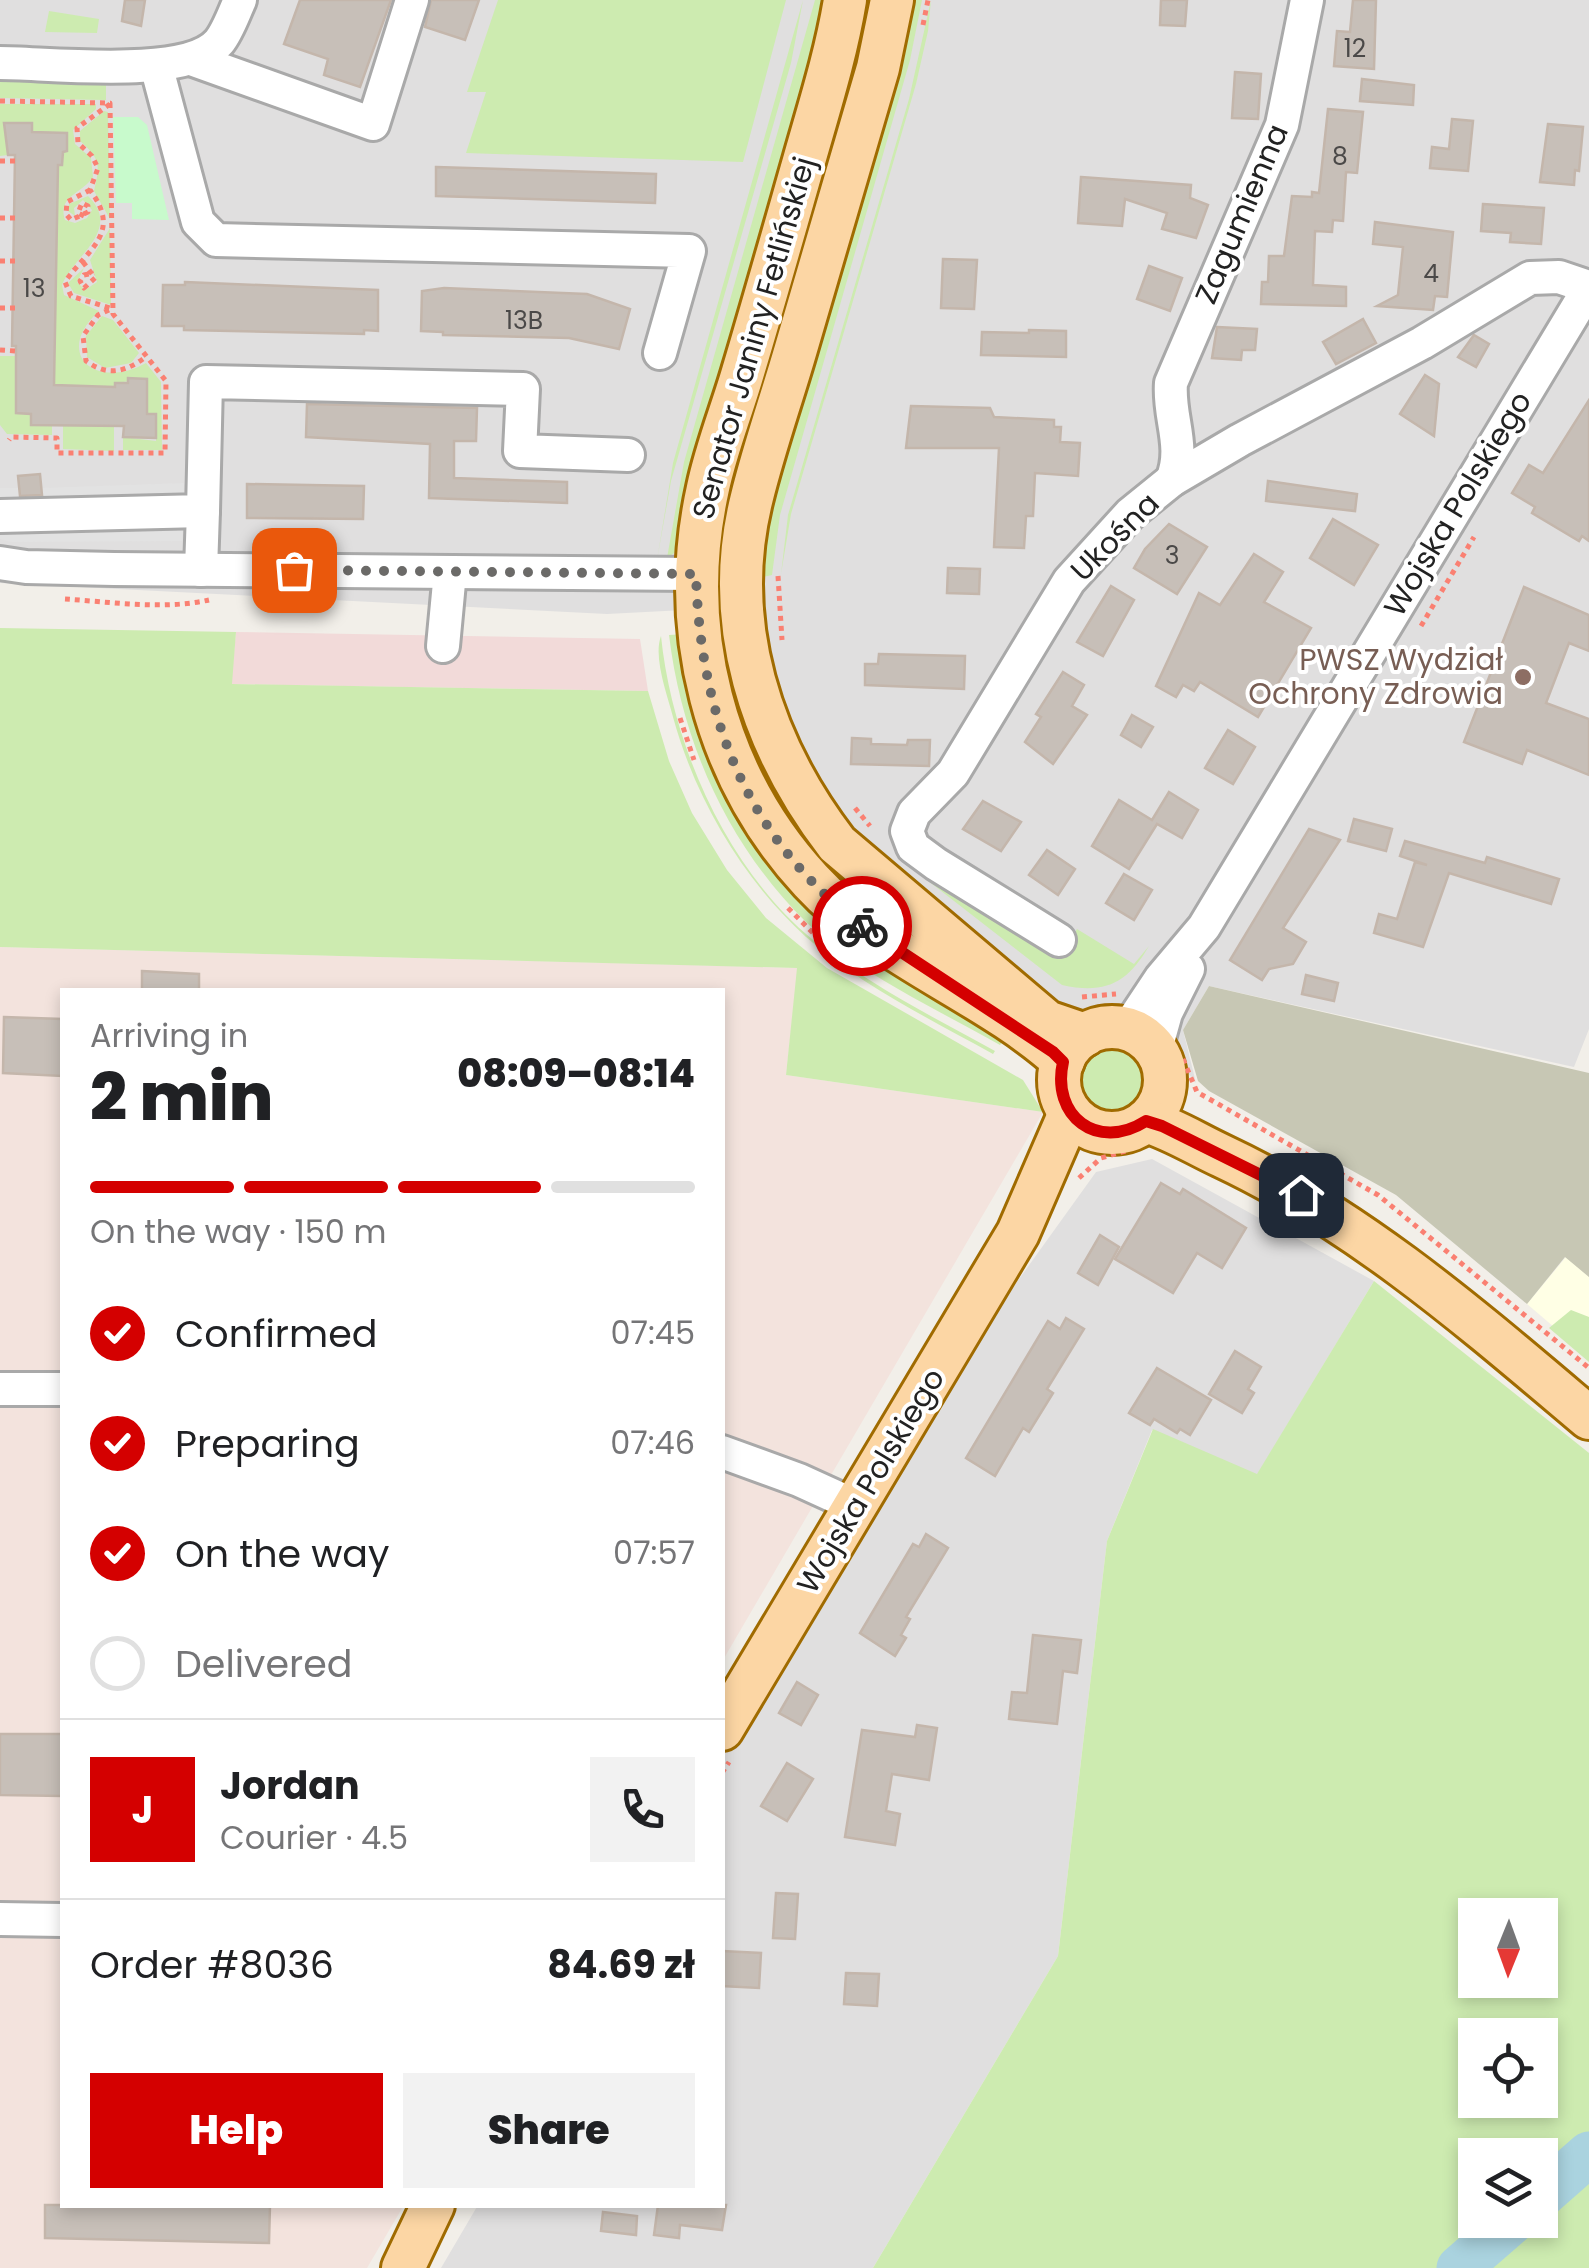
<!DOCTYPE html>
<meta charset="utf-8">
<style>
body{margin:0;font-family:Poppins,sans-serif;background:#f2f2f2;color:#202124;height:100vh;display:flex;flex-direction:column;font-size:38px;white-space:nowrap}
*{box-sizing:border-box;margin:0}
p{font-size:32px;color:#757577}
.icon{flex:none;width:55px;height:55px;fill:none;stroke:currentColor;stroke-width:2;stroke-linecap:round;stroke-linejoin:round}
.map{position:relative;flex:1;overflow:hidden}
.panel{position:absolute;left:60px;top:988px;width:665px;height:1220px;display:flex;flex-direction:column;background:#fff;border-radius:0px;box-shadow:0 5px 15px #0003}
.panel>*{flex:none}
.needle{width:65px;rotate:181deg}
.fabs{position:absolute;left:1458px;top:1898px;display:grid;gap:20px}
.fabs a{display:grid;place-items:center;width:100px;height:100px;border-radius:0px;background:#fff;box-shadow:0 5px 15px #0003;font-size:50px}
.pin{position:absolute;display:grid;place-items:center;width:85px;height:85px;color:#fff;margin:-42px;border-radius:20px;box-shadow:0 5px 15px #0006}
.courier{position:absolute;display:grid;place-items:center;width:100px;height:100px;margin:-50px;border:8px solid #d40000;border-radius:50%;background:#fff;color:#222;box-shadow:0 2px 12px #0007}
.summary em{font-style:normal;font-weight:800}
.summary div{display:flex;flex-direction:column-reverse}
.summary{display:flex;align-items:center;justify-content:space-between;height:170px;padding:0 30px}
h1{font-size:65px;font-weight:800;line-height:75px}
.bar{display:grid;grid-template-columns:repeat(4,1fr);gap:15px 10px;align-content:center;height:120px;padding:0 30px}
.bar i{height:12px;border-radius:8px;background:#e0e0e0}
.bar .current{background:#d40000}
.bar p{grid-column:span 4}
.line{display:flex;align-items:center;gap:25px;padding:0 30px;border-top:2px solid #e0e0e0}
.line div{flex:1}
.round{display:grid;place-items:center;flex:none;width:105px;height:105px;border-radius:0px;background:#f2f2f2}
ol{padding:0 30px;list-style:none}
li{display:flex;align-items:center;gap:30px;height:110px}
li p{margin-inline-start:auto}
li .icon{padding:10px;border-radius:50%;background:#d40000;color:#fff;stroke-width:4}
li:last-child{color:#757577}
li i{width:55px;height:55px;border:5px solid #e0e0e0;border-radius:50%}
.primary-button{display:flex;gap:20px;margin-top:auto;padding:20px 30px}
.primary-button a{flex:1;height:115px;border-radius:0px;background:#d40000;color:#fff;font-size:40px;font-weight:800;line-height:115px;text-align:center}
.primary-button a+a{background:#f2f2f2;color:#202124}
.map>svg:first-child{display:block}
.residential{fill:#e0dfdf}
.commercial{fill:#f2dad9}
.education{fill:#ffffe5}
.military{fill:#f3e3dd}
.construction{fill:#c7c7b4}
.grass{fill:#cdebb0;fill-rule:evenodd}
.park{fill:#c8facc}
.parking{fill:#e2e2e2}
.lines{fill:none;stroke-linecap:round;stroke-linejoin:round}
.river{stroke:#aad3df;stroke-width:45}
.building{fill:#c7bfb8;stroke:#c4b6ab;stroke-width:2.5}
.minor-casing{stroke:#a9a9a9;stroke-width:38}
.major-casing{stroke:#a06b00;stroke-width:48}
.path{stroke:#fa8072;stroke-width:5;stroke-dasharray:5 5;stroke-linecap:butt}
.minor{stroke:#fff;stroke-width:32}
.major{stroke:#fcd6a4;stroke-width:42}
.done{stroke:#6b6a68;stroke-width:10;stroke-dasharray:0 18}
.route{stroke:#d40000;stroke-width:12}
.education-dot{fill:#8d6e63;stroke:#fff;stroke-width:4}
.labels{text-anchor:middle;stroke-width:8;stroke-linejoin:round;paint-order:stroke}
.number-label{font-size:25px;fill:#4b4948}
.street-label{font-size:30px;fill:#222;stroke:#fff}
.education-label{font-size:30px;fill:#785e54;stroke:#fff;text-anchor:end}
</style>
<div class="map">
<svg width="1589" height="2268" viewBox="0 0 1589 2268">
<rect width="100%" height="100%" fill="#f2efe9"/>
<g class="residential">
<path d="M0,0h1589v1029l-15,38 -365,-81 -26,44 13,53 -20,-24 -15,-1 -11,-16 -14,-10 -18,-5 -25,3 -256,-186 -95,-237 -135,7 -607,-31z"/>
<path d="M1152,1159l222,122 -117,194 -105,-45 -45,111 -49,415 -185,312h-432l37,-63h244l1,-476 133,-223 240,-334z"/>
</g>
<path class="commercial" d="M236,632l404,7 8,52 -417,-7z"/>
<path class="education" d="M1566,1257l23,20v80l-62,-53z"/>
<path class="military" d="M0,947l798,21 -12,107 257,37 -320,548 -1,-670h-660v1215h342l-37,63h-367z"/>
<path class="construction" d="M1209,986l380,87v204l-24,-20 -38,47 -131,-109 -187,-104 -11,-10 -15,-51z"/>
<g class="grass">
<path d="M498,0h288l-43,162 -277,-9 20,-61h-19z"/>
<path d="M803,0l-12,63 -120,418 -14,79 16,-97z"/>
<path d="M815,0h18l-153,549 -13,9 17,-96z"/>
<path d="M905,0h17l-12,60 -130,455 -8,60 -9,2v-46z"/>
<path d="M931,0l-3,31 -12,53 -125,430 -10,60 7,-59 121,-416z"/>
<path d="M49,11l50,8 -2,14 -52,-1z"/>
<path d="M0,70l106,3v27l-106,-2z"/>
<path d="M0,104h96v5l-23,21 2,14 16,14 2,19c-11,17 -36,19 -28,43l10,3 12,-5 5,-8 -9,-10 -9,8 1,8 -7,-5 1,-7 19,-8c35,34 -15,60 -26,89l2,10 35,16c-47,43 -3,80 47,52l15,19 1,68h-39v-13l33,4v-26l-9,-1 -1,-35 -31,4v9l-61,2 4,-221 -4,-8 8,-1 5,-31 -35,-1 -1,-9h-26l3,32 -8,1z"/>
<path d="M104,111l4,1 2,107 -16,-28c6,-25 7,-32 -14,-50v-10z"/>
<path d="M110,228l1,77 -37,-12 -6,-10 16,-15 -7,14 8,8 12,-8 -7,-22z"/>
<path d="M102,316l11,4 26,33 -8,10 -26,5 -18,-11 -1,-21z"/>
<path d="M0,356h16l4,39h-4v18l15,1v11h21v10l-45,-1 -7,-9z"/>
<path d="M63,425l51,1v25l-51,-2z"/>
<path d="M0,628l236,4 -4,52 416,7 21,70 23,52 35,57 39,48 61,50 196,112 20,32 -257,-37 11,-107 -797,-21z"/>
<path d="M730,632l16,78 257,288 -123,-74 -72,-67 -67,-110 -28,-114z"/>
<path d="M686,634l60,181 265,217 -11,13c-65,-37 -140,-70 -194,-123 -78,-77 -124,-179 -137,-287z"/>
<path d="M661,636c11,108 65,232 151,303 55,45 121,78 183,112l-2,3c-63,-35 -133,-69 -187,-117 -63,-57 -111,-139 -133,-220 -6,-23 -20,-60 -12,-81z"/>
<path d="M905,855l157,99 15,-25 57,35 15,-18c-21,36 -43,49 -87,39l-162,-126z"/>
<circle cx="1112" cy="1080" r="38"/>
<path d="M1374,1281l215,172v815h-716l185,-312 49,-415 46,-112 104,45zM1540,1915v65h-65v-65zM1475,2035h65v65h-65zM1475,2155h65v65h-65z"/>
<path d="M1571,1310l18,7v45l-40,-34z"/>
</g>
<path class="park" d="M113,117h25l9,8 22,95 -37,-1v-16h-16z"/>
<path class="parking" d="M184,483l-2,58 -170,1 -12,-3v-51h19l2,10 20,-1v-9z"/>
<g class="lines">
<g class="river">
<path d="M1540,2197l49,-43"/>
<path d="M1459,2268l55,-48"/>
</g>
</g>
<g class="building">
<path d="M125,0h20l-4,26 -19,-5z"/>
<path d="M300,0h91l-31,87 -36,-12 4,-16 -44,-15z"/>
<path d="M431,0h48l-14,40 -40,-13z"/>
<path d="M1161,0h26l-2,26 -25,-1z"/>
<path d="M1353,0h23l-2,69 -40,-3 3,-35 13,1z"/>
<path d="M1235,72l26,2 -3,45 -26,-1z"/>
<path d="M1362,79l52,6 -1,20 -53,-4z"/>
<path d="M1328,109l35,3 -6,61 -11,-1 -3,49 -10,-1 -1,12 -17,-1 -2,54 33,2v19l-85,-2 1,-22h6l1,-26h15l8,-60 20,1v-5l7,1z"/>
<path d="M1452,119l21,2 -5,50 -38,-3 2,-21 17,2z"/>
<path d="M4,123h28v9l35,1v18l-4,1 -1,13h-4l-4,220 61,2v-4h13v-5l19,1v35h9v24l-33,-1 1,-11 -93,-1v-11l-15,-1v-67h-4l3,-191h-7z"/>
<path d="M1548,124l35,3 -4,44 -4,-1 -1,15 -34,-3z"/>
<path d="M436,167l220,7 -1,29 -219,-7z"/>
<path d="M1081,177l110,8 -1,13 18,7 -12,33 -34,-9 5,-16 -42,-14 -3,27 -44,-3z"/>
<path d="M1483,204l61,4 -3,36 -31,-2 1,-9 -30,-2z"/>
<path d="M1375,222l78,10 -6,65 -12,-1 -2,14 -56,-4 21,-11 5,-48 -30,-3z"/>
<path d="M943,259l34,1 -3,49 -33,-1z"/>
<path d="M1149,266l33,12 -12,33 -33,-12z"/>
<path d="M185,282l193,8v41l-14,-1v4l-180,-4v-4h-22l1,-41h22z"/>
<path d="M444,288l143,6 43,15 -11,40 -50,-11 -126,-3v-3l-22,-1 1,-40z"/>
<path d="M1363,319l13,24 -40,21 -13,-22z"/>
<path d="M1217,327l40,2 -2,21h-13l-1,10 -29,-2z"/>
<path d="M1029,330l37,1v26l-85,-2 1,-23 47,1z"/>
<path d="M1474,335l15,9 -13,23 -18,-10z"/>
<path d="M1425,375l14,9 -5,52 -34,-22z"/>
<path d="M1589,400v141l-7,-5 -3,5 -47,-28 3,-6 -23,-14 17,-28 14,8z"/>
<path d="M307,404l170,4 -1,33h-22v37l113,4v21l-138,-5 1,-54 -124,-7z"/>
<path d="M911,406l79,2 4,9 60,3v7h7l-1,15 20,1 -2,33 -43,-3 -2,43h-7l-2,32 -30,-1 5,-99h-93z"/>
<path d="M40,474l2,21 -22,1 -2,-20z"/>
<path d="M1268,481l89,13 -2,17 -89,-10z"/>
<path d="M247,484l117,2 -1,33 -116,-1z"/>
<path d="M1333,519l45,26 -24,40 -44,-27z"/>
<path d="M1169,524l38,23 -30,47 -43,-26 11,-19z"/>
<path d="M1254,554l29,18 -19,30 47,26 -53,89 -58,-35 -6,9 -11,-6 -7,12 -20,-11 43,-93 21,12z"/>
<path d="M948,568l32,1 -1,25 -32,-1z"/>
<path d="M1111,586l23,14 -31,56 -26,-14z"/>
<path d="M1524,587l65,28v36l-20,-8 -23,60 43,16v56l-62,-25 -5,14 -58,-22z"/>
<path d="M879,654l86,2 -1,33 -99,-4v-21h13z"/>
<path d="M1063,672l21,13 -12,21 15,9 -34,49 -28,-22 16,-25 -5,-3z"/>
<path d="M1132,715l21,12 -12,20 -20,-12z"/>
<path d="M1228,730l27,17 -22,37 -28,-16z"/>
<path d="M852,738l19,1v5l36,1 1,-5h22l-1,26 -78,-2z"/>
<path d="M1169,792l29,18 -16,28 -25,-14 -28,45 -37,-23 27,-46 33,20z"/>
<path d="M983,801l38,21 -20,29 -38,-22z"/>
<path d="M1354,819l38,10 -6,22 -38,-10z"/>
<path d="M1309,829l31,11 -57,88 23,14 -13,22 -24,5 -7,11 -32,-20z"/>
<path d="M1405,841l80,22 2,-6 72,22 -8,25 -102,-31 -26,74 -49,-14 5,-19 18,5 18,-57 12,3 -27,-9z"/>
<path d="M1047,850l28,19 -17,26 -29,-20z"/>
<path d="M1124,874l28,16 -18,30 -28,-17z"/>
<path d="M142,971l57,3v16h-57z"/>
<path d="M1306,975l32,8 -4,18 -32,-7z"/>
<path d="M4,1017l58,2v57l-59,-3z"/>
<path d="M1161,1183l19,11 3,-5 63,39 -24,40 -25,-15 -24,40 -58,-34z"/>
<path d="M1100,1235l19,12 -21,38 -20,-12z"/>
<path d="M1066,1318l18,11 -37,60 6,4 -24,39 -6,-4 -28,48 -29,-18 82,-137 12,8z"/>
<path d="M1235,1351l26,16 -13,22 6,4 -12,20 -33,-19z"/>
<path d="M1157,1368l54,32 -21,35 -10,-6 -3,4 -23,-14 -4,6 -21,-12z"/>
<path d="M926,1534l22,14 -42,69 4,2 -9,16 5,3 -11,18 -35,-23 53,-89 6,3z"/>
<path d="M1033,1635l48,5 -4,33 -14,-2 -6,53 -48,-5 3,-27 15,1z"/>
<path d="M797,1682l21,13 -17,30 -22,-12z"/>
<path d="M917,1725l20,3 -8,52 -37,-6 -6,37 14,3 -5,31 -50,-8 17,-107 53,7z"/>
<path d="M0,1734h62v62l-62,-1z"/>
<path d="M787,1763l26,16 -26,42 -26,-15z"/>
<path d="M776,1893l22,1 -3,45 -22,-1z"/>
<path d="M722,1951l39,2 -2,35 -37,-2z"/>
<path d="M846,1973l33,1 -2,32 -33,-2z"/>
<path d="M45,2205h225l-1,38 -224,-5z"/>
<path d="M658,2205h68l-4,25 -42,-5 -1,13 -25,-3z"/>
<path d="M603,2212l34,4 -1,19 -35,-4z"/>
</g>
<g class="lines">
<g class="minor-casing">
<g id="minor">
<path d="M191,59l182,65 39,-124"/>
<path d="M0,63c49,0 187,17 219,-21 9,-11 15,-29 21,-42"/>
<path d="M156,65l42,157 18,18 473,11 -29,102"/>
<path d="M1172,480c14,-34 -4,-63 -1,-97l111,-258 25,-125"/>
<path d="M0,516l203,-5 3,-129 317,7 -3,62 108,4"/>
<path d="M0,563l26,4 88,2 582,5"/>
<path d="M201,570l2,-59"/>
<path d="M443,646l7,-74"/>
<path d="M1059,940l-123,-76 -23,-17 -6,-16 7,-18 39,-40 116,-192 61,-67 42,-34 68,-40 182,-97 108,-65 29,-1 30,10"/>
<path d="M1127,1029l34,-51 43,-51 385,-639"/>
<path d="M1156,1049l10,-36 22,-44"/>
<path d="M0,1389h62"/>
<path d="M722,1452l77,28 57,26"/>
<path d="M0,1919l62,1"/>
</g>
</g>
<g class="major-casing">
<g id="major">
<path d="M845,0c-9,55 -26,108 -41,161 -20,70 -40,141 -61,211 -11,38 -27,77 -35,116 -31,140 5,287 103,393 71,77 176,111 252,180"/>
<path d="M892,0l-14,68c-28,95 -55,189 -83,284 -14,48 -31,96 -43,145 -32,125 9,248 85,347l210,178 38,13"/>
<circle cx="1112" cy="1080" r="53"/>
<path d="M1146,1121c27,8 50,23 76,35 138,65 251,164 367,262"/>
<path d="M722,1729l296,-496 52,-120"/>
<path d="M403,2268l30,-63"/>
</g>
</g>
<g class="path">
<path d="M923,25l5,-25"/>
<path d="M0,101l110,2 3,211 53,67 -1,72h-108v-15l-46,-1 -2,3"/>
<path d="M110,104l-33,24 1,15 14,13 6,12 -8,22c33,44 -3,59 -25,92l6,14 42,13"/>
<path d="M0,161h19"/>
<path d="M84,216l-6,-3 4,-10 6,3v6l-17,8 -5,-6 1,-12 23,-12"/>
<path d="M0,218h18"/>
<path d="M0,261h18"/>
<path d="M83,262l12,16 -11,10 -4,-7 4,-6 10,-2"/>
<path d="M0,308h17"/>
<path d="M109,310l-11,5 -15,21 3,25c22,16 40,11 61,-5"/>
<path d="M0,350l16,1"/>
<path d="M778,576l4,64"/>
<path d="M65,599c46,3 99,11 144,1"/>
<path d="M1421,626l53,-89"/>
<path d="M680,718l14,42"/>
<path d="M855,808l15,18"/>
<path d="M788,908l33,33 42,30"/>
<path d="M1082,997l34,-3"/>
<path d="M1183,1059l14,33 181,103 211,173"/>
<path d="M1079,1178l22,-20 28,-8"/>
<path d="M722,1773l7,-11"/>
</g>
<use href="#minor" class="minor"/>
<use href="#major" class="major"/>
</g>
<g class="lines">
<path class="done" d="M294,570l402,4c4,142 50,264 166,352"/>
<path class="route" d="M862,926l191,126 10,10c-12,54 34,90 83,59l16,5 139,69"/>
</g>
<circle class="education-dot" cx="1523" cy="677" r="10"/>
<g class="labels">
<g class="number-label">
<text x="1355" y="57">12</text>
<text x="1340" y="165">8</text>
<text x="1431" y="282">4</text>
<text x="34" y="297">13</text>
<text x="524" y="329">13B</text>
<text x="1172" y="564">3</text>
</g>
<g class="street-label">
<text transform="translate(1242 214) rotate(-67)" y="10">Zagumienna</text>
<text transform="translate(754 338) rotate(-74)" y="10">Senator Janiny Fetlińskiej</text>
<text transform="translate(1458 504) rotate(-59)" y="10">Wojska Polskiego</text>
<text transform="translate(1115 537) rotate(-45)" y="10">Ukośna</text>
<text transform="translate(871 1481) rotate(-59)" y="10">Wojska Polskiego</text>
</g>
<g class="education-label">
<text x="1503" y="670">PWSZ Wydział<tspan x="1503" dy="34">Ochrony Zdrowia</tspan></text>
</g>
</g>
</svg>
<div class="fabs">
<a><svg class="needle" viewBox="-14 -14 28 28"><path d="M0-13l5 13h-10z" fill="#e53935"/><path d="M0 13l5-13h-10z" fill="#757577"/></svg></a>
<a><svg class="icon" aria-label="locate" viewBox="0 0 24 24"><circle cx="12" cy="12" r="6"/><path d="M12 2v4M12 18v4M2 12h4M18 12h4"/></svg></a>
<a><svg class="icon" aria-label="layers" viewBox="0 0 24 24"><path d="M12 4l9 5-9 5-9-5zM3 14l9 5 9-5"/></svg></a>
</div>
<div class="pin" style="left:294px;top:570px;background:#ea580c"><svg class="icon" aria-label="bag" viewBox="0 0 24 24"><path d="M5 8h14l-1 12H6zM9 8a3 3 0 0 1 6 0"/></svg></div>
<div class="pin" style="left:1301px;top:1195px;background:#1f2937"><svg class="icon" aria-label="home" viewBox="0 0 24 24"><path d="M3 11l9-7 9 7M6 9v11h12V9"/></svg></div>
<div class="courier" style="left:862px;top:926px"><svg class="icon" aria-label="bike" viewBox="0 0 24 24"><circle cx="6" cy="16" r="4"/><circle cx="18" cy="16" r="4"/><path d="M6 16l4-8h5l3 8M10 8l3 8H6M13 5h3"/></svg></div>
<section class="panel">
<div class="summary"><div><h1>2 min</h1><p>Arriving in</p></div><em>08:09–08:14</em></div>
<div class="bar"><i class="current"></i><i class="current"></i><i class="current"></i><i></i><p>On the way · 150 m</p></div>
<ol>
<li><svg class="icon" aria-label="check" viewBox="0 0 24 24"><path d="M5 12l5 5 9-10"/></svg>Confirmed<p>07:45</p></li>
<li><svg class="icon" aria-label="check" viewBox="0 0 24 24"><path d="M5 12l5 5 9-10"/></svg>Preparing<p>07:46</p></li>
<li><svg class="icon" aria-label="check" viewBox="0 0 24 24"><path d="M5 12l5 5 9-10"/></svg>On the way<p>07:57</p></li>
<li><i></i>Delivered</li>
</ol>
<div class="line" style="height:180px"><b class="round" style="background:#d40000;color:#fff">J</b><div><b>Jordan</b><p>Courier · 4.5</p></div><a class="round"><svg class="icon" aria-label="phone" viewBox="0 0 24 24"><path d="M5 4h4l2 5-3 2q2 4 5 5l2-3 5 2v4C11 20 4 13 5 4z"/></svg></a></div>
<div class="line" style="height:130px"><div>Order #8036</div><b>84.69 zł</b></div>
<div class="primary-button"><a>Help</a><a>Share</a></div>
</section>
</div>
